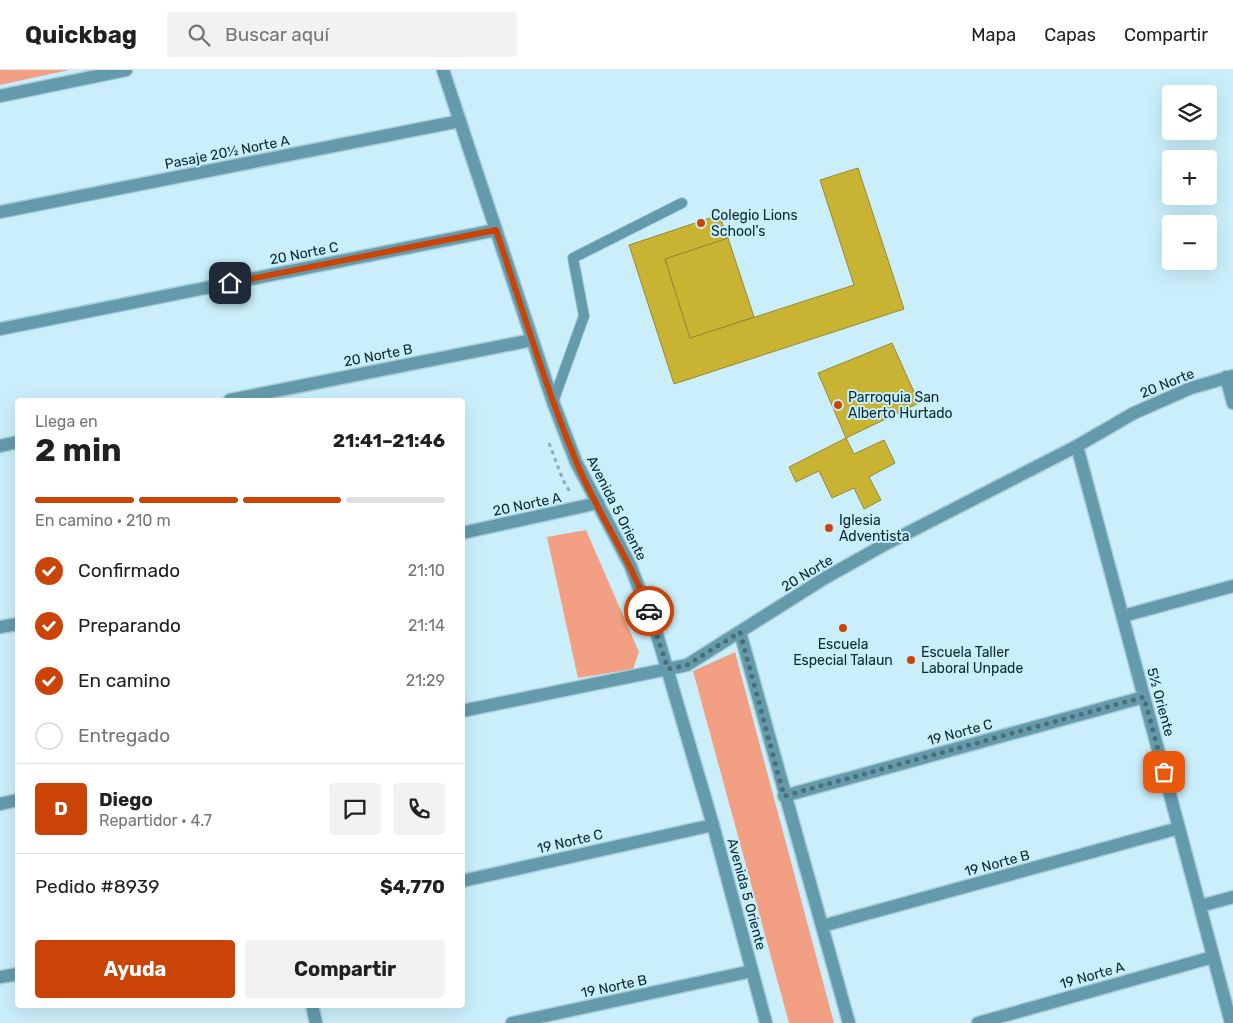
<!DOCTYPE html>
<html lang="es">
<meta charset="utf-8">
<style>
body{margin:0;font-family:Rubik,sans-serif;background:#f2f2f2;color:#202124;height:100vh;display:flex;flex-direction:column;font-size:19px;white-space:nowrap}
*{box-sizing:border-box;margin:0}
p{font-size:16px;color:#757577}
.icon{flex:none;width:28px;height:28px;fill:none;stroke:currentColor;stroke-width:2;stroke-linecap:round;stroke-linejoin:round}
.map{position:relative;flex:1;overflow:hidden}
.sheet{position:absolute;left:15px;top:328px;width:450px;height:610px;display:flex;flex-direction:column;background:#fff;border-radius:5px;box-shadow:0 5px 20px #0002}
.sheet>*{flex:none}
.tools{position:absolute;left:1162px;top:15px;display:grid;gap:10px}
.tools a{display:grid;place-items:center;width:55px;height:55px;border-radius:5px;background:#fff;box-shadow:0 5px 20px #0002;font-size:25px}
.pin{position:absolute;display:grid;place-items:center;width:42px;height:42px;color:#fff;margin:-21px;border-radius:10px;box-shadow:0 2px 8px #0006}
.courier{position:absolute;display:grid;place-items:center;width:50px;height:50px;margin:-25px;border:4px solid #cb4407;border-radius:50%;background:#fff;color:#222;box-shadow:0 1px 6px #0007}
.head em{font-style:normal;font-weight:700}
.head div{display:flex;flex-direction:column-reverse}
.head{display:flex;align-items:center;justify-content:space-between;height:85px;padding:0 20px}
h1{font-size:32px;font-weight:700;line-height:38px}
.bar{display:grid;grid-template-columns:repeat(4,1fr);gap:8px 5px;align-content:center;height:60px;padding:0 20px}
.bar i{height:6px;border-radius:4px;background:#e0e0e0}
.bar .selected{background:#cb4407}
.bar p{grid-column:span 4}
.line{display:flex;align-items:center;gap:12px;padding:0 20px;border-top:1px solid #e0e0e0}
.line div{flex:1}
.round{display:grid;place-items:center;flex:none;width:52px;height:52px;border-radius:5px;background:#f2f2f2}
ol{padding:0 20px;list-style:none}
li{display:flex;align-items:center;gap:15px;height:55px}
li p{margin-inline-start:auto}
li .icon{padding:5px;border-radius:50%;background:#cb4407;color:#fff;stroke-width:4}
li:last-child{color:#757577}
li i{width:28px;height:28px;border:2px solid #e0e0e0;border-radius:50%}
.primary-button{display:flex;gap:10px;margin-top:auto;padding:10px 20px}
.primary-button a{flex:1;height:58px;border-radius:5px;background:#cb4407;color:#fff;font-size:20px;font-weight:700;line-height:58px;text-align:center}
.primary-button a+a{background:#f2f2f2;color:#202124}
header{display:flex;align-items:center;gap:30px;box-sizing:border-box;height:70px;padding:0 25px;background:#fff;border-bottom:1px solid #e0e0e0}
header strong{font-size:24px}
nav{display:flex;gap:28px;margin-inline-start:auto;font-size:18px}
.search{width:350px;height:45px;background:#f2f2f2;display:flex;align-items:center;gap:12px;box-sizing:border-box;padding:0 18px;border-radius:5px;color:#757577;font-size:19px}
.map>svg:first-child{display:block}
.green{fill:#f39f83}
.building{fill:#c9b332;stroke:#988835}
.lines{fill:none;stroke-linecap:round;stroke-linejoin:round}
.service-casing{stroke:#a7cbd7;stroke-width:12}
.minor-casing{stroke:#a7cbd7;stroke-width:15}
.tertiary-casing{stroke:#a7cbd7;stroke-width:15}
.path{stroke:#8aaeb9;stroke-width:3;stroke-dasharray:4 4;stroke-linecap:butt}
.service{stroke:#639bac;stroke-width:10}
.minor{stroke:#639bac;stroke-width:12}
.tertiary{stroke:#639bac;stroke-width:12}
.done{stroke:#4b6e78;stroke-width:5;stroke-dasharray:0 9}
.route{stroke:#cb4407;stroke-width:6}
.poi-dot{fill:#cb4407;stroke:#caeffb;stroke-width:2}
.labels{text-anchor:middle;stroke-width:4;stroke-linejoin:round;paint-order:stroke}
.street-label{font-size:14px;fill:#062932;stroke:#caeffb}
.poi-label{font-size:14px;fill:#062932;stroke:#caeffb;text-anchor:start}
</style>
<header>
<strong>Quickbag</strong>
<div class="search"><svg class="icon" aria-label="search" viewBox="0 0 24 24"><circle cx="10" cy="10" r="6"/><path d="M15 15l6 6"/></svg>Buscar aquí</div>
<nav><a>Mapa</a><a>Capas</a><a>Compartir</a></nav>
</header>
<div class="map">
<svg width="1233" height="953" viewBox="0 0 1233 953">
<rect width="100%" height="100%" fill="#caeffb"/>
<g class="green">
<path d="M0,0h69l-69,15z"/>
<path d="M586,460l53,122 -6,17 -55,9 -31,-141z"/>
<path d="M735,582l99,371h-45l-96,-352z"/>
</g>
<g class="building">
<path d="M858,98l46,141 -230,75 -45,-139 90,-30 9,23 -63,21 25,79 164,-53 -34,-105z"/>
<path d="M728,168l26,79 -64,21 -25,-79z"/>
<path d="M892,273l27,60 -73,35 -28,-65z"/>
<path d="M846,368l8,16 30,-14 11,23 -26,14 12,23 -17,9 -10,-21 -22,10 -13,-27 -23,11 -7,-15z"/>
</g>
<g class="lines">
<g class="service-casing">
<path id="service" d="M553,332l31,-86 -11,-58 109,-55"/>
</g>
<g class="minor-casing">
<g id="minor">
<path d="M0,26l126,-26"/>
<path d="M0,142l460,-91"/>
<path d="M0,259l496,-99"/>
<path d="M1226,307l7,26"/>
<path d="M230,330l302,-60"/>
<path d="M0,376l18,-4"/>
<path d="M1077,376l154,577"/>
<path d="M462,463l136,-30"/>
<path d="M1123,546l110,-30"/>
<path d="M0,557l18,-3"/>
<path d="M740,562l109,391"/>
<path d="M462,641l225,-46 138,-87 57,-32 195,-100 57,-33 57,-25 42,-12"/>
<path d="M784,726l360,-99"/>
<path d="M0,734l18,-4"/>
<path d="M462,811l251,-56"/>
<path d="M1200,836l33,-9"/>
<path d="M822,856l357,-98"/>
<path d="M0,907l18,-3"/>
<path d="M312,935l4,18"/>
<path d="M512,953l240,-52"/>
<path d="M978,953l235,-66"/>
</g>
</g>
<g class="tertiary-casing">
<path id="tertiary" d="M443,0l110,332 23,60 54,103 26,66 57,194 53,198"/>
</g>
<path class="path" d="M549,373l14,37 7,12"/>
<use href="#service" class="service"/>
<use href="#minor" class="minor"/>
<use href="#tertiary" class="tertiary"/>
</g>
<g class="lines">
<path class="done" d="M649,541l19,58 19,-4 53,-33 44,164 360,-99 20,75"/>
<path class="route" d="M230,213l266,-53c26,77 49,156 80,231 21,52 54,97 73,150"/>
</g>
<g class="poi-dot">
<circle cx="701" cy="153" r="5"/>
<circle cx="838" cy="335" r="5"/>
<circle cx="829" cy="458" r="5"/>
<circle cx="843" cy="558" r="5"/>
<circle cx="911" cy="590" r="5"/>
</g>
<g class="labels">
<g class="street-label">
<text transform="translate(227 82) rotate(-11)" y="5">Pasaje 20½ Norte A</text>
<text transform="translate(304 183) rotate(-11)" y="5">20 Norte C</text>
<text transform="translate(378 285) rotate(-11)" y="5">20 Norte B</text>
<text transform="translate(1167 313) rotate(-22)" y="5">20 Norte</text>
<text transform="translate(527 434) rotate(-12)" y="5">20 Norte A</text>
<text transform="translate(617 438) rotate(63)" y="5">Avenida 5 Oriente</text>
<text transform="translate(807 503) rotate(-31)" y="5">20 Norte</text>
<text transform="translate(1161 632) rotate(75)" y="5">5½ Oriente</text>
<text transform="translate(960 662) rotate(-15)" y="5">19 Norte C</text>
<text transform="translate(570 771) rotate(-13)" y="5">19 Norte C</text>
<text transform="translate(997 793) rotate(-15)" y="5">19 Norte B</text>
<text transform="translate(747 824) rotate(75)" y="5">Avenida 5 Oriente</text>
<text transform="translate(1092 905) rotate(-16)" y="5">19 Norte A</text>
<text transform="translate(614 916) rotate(-12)" y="5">19 Norte B</text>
</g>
<g class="poi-label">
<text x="711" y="150">Colegio Lions<tspan x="711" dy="16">School's</tspan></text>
<text x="848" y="332">Parroquia San<tspan x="848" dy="16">Alberto Hurtado</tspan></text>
<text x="839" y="455">Iglesia<tspan x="839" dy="16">Adventista</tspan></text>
<text x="843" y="579" text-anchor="middle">Escuela<tspan x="843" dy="16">Especial Talaun</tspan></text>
<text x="921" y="587">Escuela Taller<tspan x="921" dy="16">Laboral Unpade</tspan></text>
</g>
</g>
</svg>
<div class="tools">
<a><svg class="icon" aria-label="layers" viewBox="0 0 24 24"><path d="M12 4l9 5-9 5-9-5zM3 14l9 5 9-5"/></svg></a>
<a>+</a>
<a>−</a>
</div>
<div class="pin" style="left:1164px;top:702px;background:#ea580c"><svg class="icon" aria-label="bag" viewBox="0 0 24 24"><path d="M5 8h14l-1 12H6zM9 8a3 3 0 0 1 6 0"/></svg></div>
<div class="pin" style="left:230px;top:213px;background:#1f2937"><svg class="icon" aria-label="home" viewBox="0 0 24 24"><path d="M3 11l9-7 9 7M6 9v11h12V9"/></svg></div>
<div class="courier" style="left:649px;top:541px"><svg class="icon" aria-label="car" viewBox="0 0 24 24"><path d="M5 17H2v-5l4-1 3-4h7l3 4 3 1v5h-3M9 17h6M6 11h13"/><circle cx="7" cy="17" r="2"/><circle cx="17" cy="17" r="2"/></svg></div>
<section class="sheet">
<div class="head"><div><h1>2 min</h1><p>Llega en</p></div><em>21:41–21:46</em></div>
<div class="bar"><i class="selected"></i><i class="selected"></i><i class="selected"></i><i></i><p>En camino · 210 m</p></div>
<ol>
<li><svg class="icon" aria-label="check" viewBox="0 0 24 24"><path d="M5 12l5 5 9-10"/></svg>Confirmado<p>21:10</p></li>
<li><svg class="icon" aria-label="check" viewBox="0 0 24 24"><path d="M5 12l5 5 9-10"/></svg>Preparando<p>21:14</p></li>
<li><svg class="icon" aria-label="check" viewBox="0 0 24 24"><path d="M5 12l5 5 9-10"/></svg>En camino<p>21:29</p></li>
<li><i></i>Entregado</li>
</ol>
<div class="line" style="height:90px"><b class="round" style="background:#cb4407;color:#fff">D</b><div><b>Diego</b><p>Repartidor · 4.7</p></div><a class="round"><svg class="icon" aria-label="chat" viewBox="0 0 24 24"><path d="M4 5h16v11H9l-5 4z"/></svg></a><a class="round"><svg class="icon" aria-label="phone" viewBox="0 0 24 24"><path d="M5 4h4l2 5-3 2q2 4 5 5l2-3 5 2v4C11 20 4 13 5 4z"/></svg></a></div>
<div class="line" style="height:65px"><div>Pedido #8939</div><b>$4,770</b></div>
<div class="primary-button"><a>Ayuda</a><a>Compartir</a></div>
</section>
</div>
